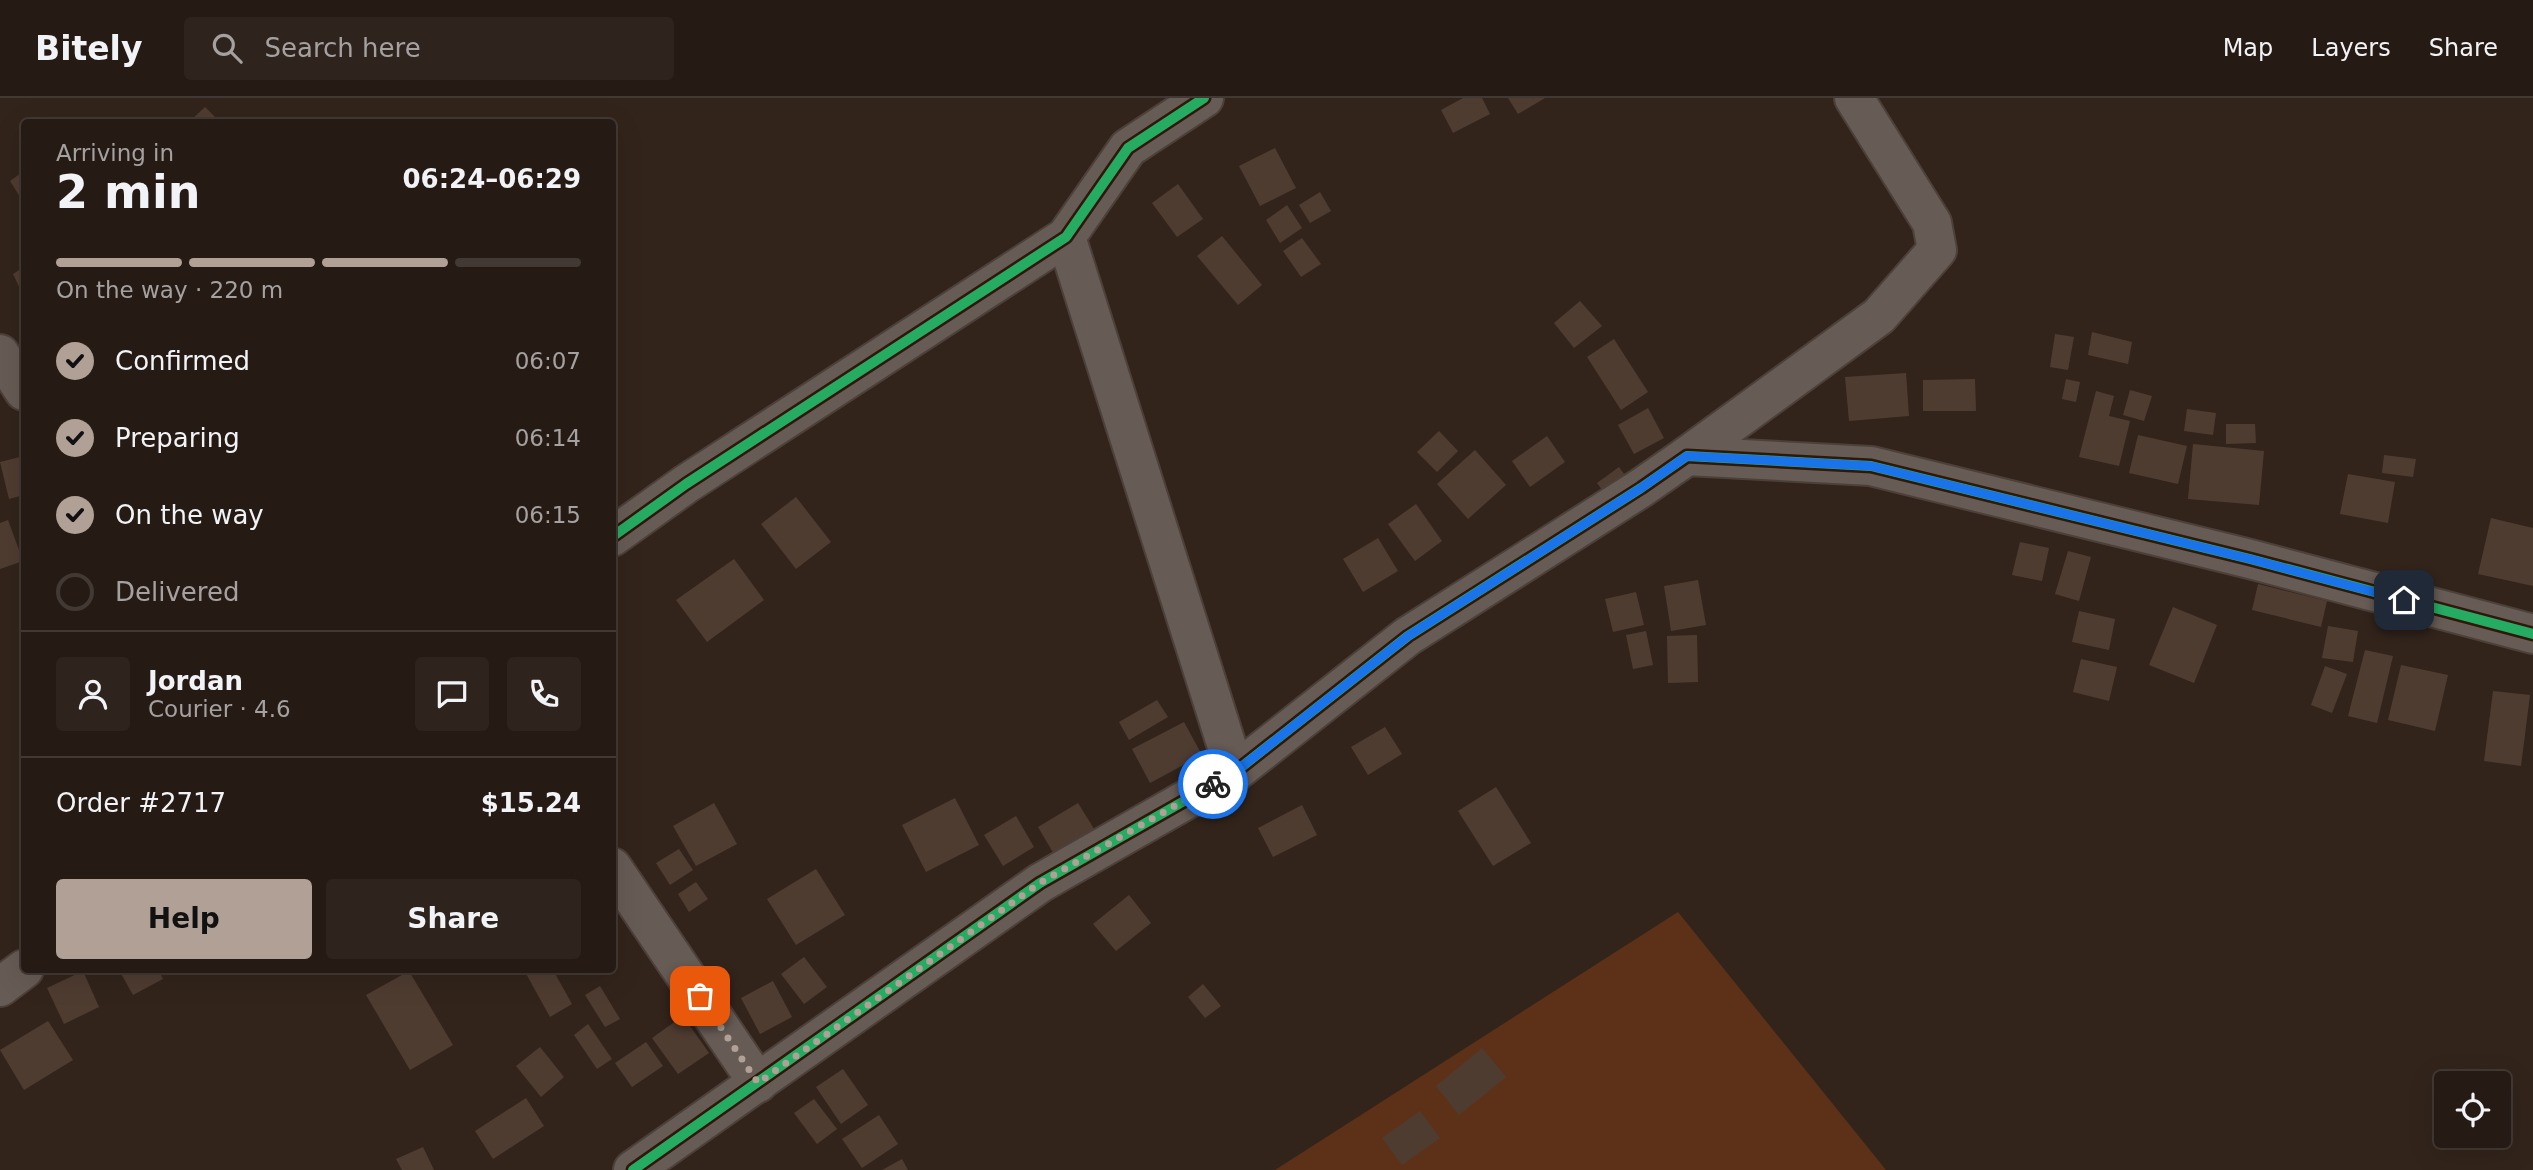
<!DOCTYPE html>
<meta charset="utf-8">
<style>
body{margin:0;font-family:"DejaVu Sans",sans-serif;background:#2e241d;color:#f1f3f6;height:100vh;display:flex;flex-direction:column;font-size:26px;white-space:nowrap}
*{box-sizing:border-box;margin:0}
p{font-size:23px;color:#a4a1a0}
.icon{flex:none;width:38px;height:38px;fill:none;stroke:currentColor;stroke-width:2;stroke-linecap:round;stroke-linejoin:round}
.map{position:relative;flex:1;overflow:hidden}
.drawer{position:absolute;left:21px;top:21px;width:595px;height:854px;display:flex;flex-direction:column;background:#261b14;border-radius:7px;box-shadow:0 7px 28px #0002,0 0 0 2px #423934}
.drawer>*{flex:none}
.fabs{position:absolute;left:2434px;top:973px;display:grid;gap:14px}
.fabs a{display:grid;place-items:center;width:77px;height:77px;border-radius:7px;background:#261b14;box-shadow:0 7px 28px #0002,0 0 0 2px #423934;font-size:35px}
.pin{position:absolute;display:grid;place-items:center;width:60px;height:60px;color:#fff;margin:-30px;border-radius:14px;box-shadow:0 4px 10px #0006}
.courier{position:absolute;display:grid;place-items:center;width:70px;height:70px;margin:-35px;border:5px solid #1a73e8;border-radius:50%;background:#fff;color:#222;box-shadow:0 2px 9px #0007}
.overview em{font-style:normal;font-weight:600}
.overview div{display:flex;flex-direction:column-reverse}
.overview{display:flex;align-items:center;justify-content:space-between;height:119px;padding:0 35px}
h1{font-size:46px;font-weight:600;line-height:52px}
.bar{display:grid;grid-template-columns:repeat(4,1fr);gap:10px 7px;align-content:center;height:84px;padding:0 35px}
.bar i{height:9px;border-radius:5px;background:#423934}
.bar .current{background:#b0a096}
.bar p{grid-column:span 4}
.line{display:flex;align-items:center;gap:18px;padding:0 35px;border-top:2px solid #423934}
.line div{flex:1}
.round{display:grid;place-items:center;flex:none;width:74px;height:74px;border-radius:7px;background:#2e241d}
ol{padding:0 35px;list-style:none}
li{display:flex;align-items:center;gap:21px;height:77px}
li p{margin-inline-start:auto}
li .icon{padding:7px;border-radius:50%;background:#b0a096;color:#111;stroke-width:4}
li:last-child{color:#a4a1a0}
li i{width:38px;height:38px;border:4px solid #423934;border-radius:50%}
.primary-button{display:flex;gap:14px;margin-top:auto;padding:14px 35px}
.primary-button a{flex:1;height:80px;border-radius:7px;background:#b0a096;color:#111;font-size:28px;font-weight:600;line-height:80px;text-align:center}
.primary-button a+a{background:#2e241d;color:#f1f3f6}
header{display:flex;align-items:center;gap:42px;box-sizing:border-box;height:98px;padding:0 35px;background:#261b14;border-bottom:2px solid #423934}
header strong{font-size:33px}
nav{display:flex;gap:38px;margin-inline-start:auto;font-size:24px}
.search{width:490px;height:63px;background:#2e241d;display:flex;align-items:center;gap:18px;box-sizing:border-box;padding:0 24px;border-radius:7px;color:#a4a1a0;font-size:26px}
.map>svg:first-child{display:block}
.green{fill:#5c3118}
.building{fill:#4f3c31}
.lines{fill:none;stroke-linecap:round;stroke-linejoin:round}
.minor-casing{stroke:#4d403a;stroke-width:42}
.minor{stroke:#675b55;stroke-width:38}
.cycleway-casing{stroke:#301709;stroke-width:15}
.cycleway{stroke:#26ab63;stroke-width:10}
.done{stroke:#b0a096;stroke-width:7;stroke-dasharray:0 12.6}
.route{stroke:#1a73e8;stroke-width:9}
</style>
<header>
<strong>Bitely</strong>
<div class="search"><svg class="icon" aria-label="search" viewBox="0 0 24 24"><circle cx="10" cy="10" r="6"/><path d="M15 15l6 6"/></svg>Search here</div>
<nav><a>Map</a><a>Layers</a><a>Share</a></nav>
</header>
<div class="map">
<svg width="2533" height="1072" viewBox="0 0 2533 1072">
<rect width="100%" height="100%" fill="#32241b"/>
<path class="green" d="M1678,814l208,258h-611z"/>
<g class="building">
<path d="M1463,0h19l8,16 -37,19 -12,-23z"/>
<path d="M1508,0h37l-27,16z"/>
<path d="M205,9l15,15h-31z"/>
<path d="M1275,50l21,40 -36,18 -21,-40z"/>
<path d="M24,73v32l-14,-22z"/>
<path d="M1178,86l25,35 -26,18 -25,-34z"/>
<path d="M1320,94l11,19 -21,12 -11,-18z"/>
<path d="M1287,107l15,23 -22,15 -14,-23z"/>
<path d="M1222,138l40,49 -24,20 -41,-49z"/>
<path d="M1302,140l19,26 -20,13 -18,-26z"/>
<path d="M24,169v30l-11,-23z"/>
<path d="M1580,203l22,25 -28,22 -20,-25z"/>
<path d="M2092,234l40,10 -4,22 -40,-9z"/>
<path d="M2055,236l19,3 -6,33 -18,-3z"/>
<path d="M1614,241l34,53 -27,18 -34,-53z"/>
<path d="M1906,275l3,43 -60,5 -4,-44z"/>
<path d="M1975,281l1,32h-53v-31z"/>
<path d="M2066,281l14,3 -4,20 -14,-3z"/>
<path d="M2130,292l22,6 -8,25 -21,-6z"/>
<path d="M2096,293l18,5 -5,20 21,5 -11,45 -40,-9z"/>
<path d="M1648,310l16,30 -30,16 -16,-29z"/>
<path d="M2187,311l29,4 -3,22 -29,-4z"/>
<path d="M2226,326h29l1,19 -30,1z"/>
<path d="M1439,333l19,20 -21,21 -20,-20z"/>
<path d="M2138,337l49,11 -9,38 -49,-11z"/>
<path d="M1547,338l18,26 -35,25 -18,-26z"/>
<path d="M2193,346l71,7 -5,54 -71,-6z"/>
<path d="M1475,352l31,35 -38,34 -31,-35z"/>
<path d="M2384,357l32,4 -3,18 -31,-4z"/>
<path d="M24,358v39l-15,4 -9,-37z"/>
<path d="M1619,369l11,15 -21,17 -12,-16z"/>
<path d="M2348,376l47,8 -7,41 -48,-9z"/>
<path d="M796,399l35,45 -35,27 -35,-45z"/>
<path d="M1416,406l26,37 -27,20 -27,-37z"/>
<path d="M2491,420l42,10v58l-55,-12z"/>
<path d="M8,422l15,41 -23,8v-46z"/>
<path d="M1378,440l20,33 -35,21 -20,-33z"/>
<path d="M2020,444l29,6 -7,33 -30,-6z"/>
<path d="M2068,453l23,6 -12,44 -24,-7z"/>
<path d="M734,461l30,41 -57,42 -31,-42z"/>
<path d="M1698,482l8,45 -35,6 -7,-45z"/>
<path d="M2258,486l69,17 -6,26 -69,-17z"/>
<path d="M1636,494l8,33 -31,7 -8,-33z"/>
<path d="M2173,509l44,18 -23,58 -45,-18z"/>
<path d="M2079,513l36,8 -6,31 -37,-8z"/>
<path d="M2328,528l30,5 -5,31 -31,-4z"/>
<path d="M1646,533l7,34 -20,4 -7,-34z"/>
<path d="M1697,537l1,47 -30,1 -1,-47z"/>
<path d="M2365,552l28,6 -16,67 -29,-7z"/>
<path d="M2081,561l36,8 -8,34 -36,-9z"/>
<path d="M2401,567l47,10 -13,56 -47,-11z"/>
<path d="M2325,568l22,8 -15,39 -21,-8z"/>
<path d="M2493,593l37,4 -9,71 -37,-5z"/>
<path d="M1157,602l11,17 -39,23 -10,-18z"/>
<path d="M1184,624l18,33 -52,28 -18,-34z"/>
<path d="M1385,629l17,27 -34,21 -17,-28z"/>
<path d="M1496,689l35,56 -38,23 -35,-55z"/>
<path d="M955,700l24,47 -53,27 -24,-47z"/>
<path d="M714,705l23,41 -41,22 -23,-40z"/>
<path d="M1078,705l18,29 -41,24 -17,-29z"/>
<path d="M1302,707l15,30 -44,22 -15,-29z"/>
<path d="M1016,718l18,31 -31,19 -19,-31z"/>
<path d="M679,751l14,21 -23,15 -14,-22z"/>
<path d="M816,771l29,46 -49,30 -29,-46z"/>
<path d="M696,784l12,17 -19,13 -11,-18z"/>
<path d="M1129,797l22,28 -35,28 -23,-27z"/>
<path d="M804,859l23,30 -23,17 -23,-30z"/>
<path d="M119,872h39l5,9 -30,16z"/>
<path d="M524,872h29l19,34 -22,13z"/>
<path d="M83,873l16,36 -35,17 -17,-36z"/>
<path d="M409,873l44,74 -43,25 -44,-75z"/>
<path d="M773,883l19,36 -32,17 -19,-36z"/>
<path d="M1203,886l18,22 -16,12 -17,-21z"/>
<path d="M600,888l20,33 -15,8 -20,-32z"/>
<path d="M683,918l26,37 -31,21 -26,-36z"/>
<path d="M48,923l25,39 -49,30 -24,-40z"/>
<path d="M588,926l24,35 -15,10 -23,-34z"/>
<path d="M646,944l17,24 -31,21 -17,-24z"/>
<path d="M540,949l24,30 -23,20 -25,-31z"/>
<path d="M1482,950l24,29 -47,38 -23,-29z"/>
<path d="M843,971l25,36 -27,19 -25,-37z"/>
<path d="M526,1000l18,28 -51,33 -18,-28z"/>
<path d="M814,1001l23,30 -20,15 -23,-31z"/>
<path d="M1420,1013l20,27 -38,27 -20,-27z"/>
<path d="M879,1017l19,29 -36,24 -20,-29z"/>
<path d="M423,1049l11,23h-32l-6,-11z"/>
<path d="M902,1061l6,11h-26z"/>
</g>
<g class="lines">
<g class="minor-casing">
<g id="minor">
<path d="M1066,139l169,535"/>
<path d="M0,256l24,37"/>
<path d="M1687,358l192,-140 58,-66 -5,-27 -78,-125"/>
<path d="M612,439l74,-53 380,-247 62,-89 76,-50"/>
<path d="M612,769l146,216"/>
<path d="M0,889l24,-18"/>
<path d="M633,1072l407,-287 195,-111 173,-136 233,-148 46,-32 184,10 379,93 283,75"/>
</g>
</g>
<use href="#minor" class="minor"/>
<g class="cycleway-casing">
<g id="cycleway">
<path d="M612,439l74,-53 380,-247 62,-89 76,-50"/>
<path d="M633,1072l407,-287 195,-111 173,-136 233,-148 46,-32 184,10 379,93 283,75"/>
</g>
</g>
<use href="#cycleway" class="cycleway"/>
</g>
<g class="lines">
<path class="done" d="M700,898l58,87 282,-200 173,-99"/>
<path class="route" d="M1213,686l22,-12 173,-136 233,-148 46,-32 184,10 379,93 154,41"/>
</g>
</svg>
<div class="fabs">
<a><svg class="icon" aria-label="locate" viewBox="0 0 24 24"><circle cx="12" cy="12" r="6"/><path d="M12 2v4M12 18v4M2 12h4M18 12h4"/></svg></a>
</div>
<div class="pin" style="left:700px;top:898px;background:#ea580c"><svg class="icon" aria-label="bag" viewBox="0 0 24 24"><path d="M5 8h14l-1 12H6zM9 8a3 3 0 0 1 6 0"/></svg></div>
<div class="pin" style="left:2404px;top:502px;background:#1f2937"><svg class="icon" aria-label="home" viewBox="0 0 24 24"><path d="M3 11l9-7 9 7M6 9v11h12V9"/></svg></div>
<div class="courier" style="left:1213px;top:686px"><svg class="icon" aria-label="bike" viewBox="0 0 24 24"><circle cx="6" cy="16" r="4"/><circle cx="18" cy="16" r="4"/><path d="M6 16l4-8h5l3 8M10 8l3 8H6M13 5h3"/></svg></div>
<section class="drawer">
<div class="overview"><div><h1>2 min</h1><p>Arriving in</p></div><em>06:24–06:29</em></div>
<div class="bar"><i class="current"></i><i class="current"></i><i class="current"></i><i></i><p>On the way · 220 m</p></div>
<ol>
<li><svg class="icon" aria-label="check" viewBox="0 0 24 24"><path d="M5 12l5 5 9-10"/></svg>Confirmed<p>06:07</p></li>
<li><svg class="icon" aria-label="check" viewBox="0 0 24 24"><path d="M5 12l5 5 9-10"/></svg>Preparing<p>06:14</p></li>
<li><svg class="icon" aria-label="check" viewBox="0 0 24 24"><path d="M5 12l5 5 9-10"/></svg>On the way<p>06:15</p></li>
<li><i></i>Delivered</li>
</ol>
<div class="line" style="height:126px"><a class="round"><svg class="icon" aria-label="person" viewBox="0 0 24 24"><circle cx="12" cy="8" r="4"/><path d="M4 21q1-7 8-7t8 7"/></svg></a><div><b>Jordan</b><p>Courier · 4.6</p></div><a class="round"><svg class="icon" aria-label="chat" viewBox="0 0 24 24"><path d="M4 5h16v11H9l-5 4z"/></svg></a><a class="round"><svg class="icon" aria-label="phone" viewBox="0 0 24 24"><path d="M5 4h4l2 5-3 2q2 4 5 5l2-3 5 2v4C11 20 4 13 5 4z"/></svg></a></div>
<div class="line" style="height:91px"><div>Order #2717</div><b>$15.24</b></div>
<div class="primary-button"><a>Help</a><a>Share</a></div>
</section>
</div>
